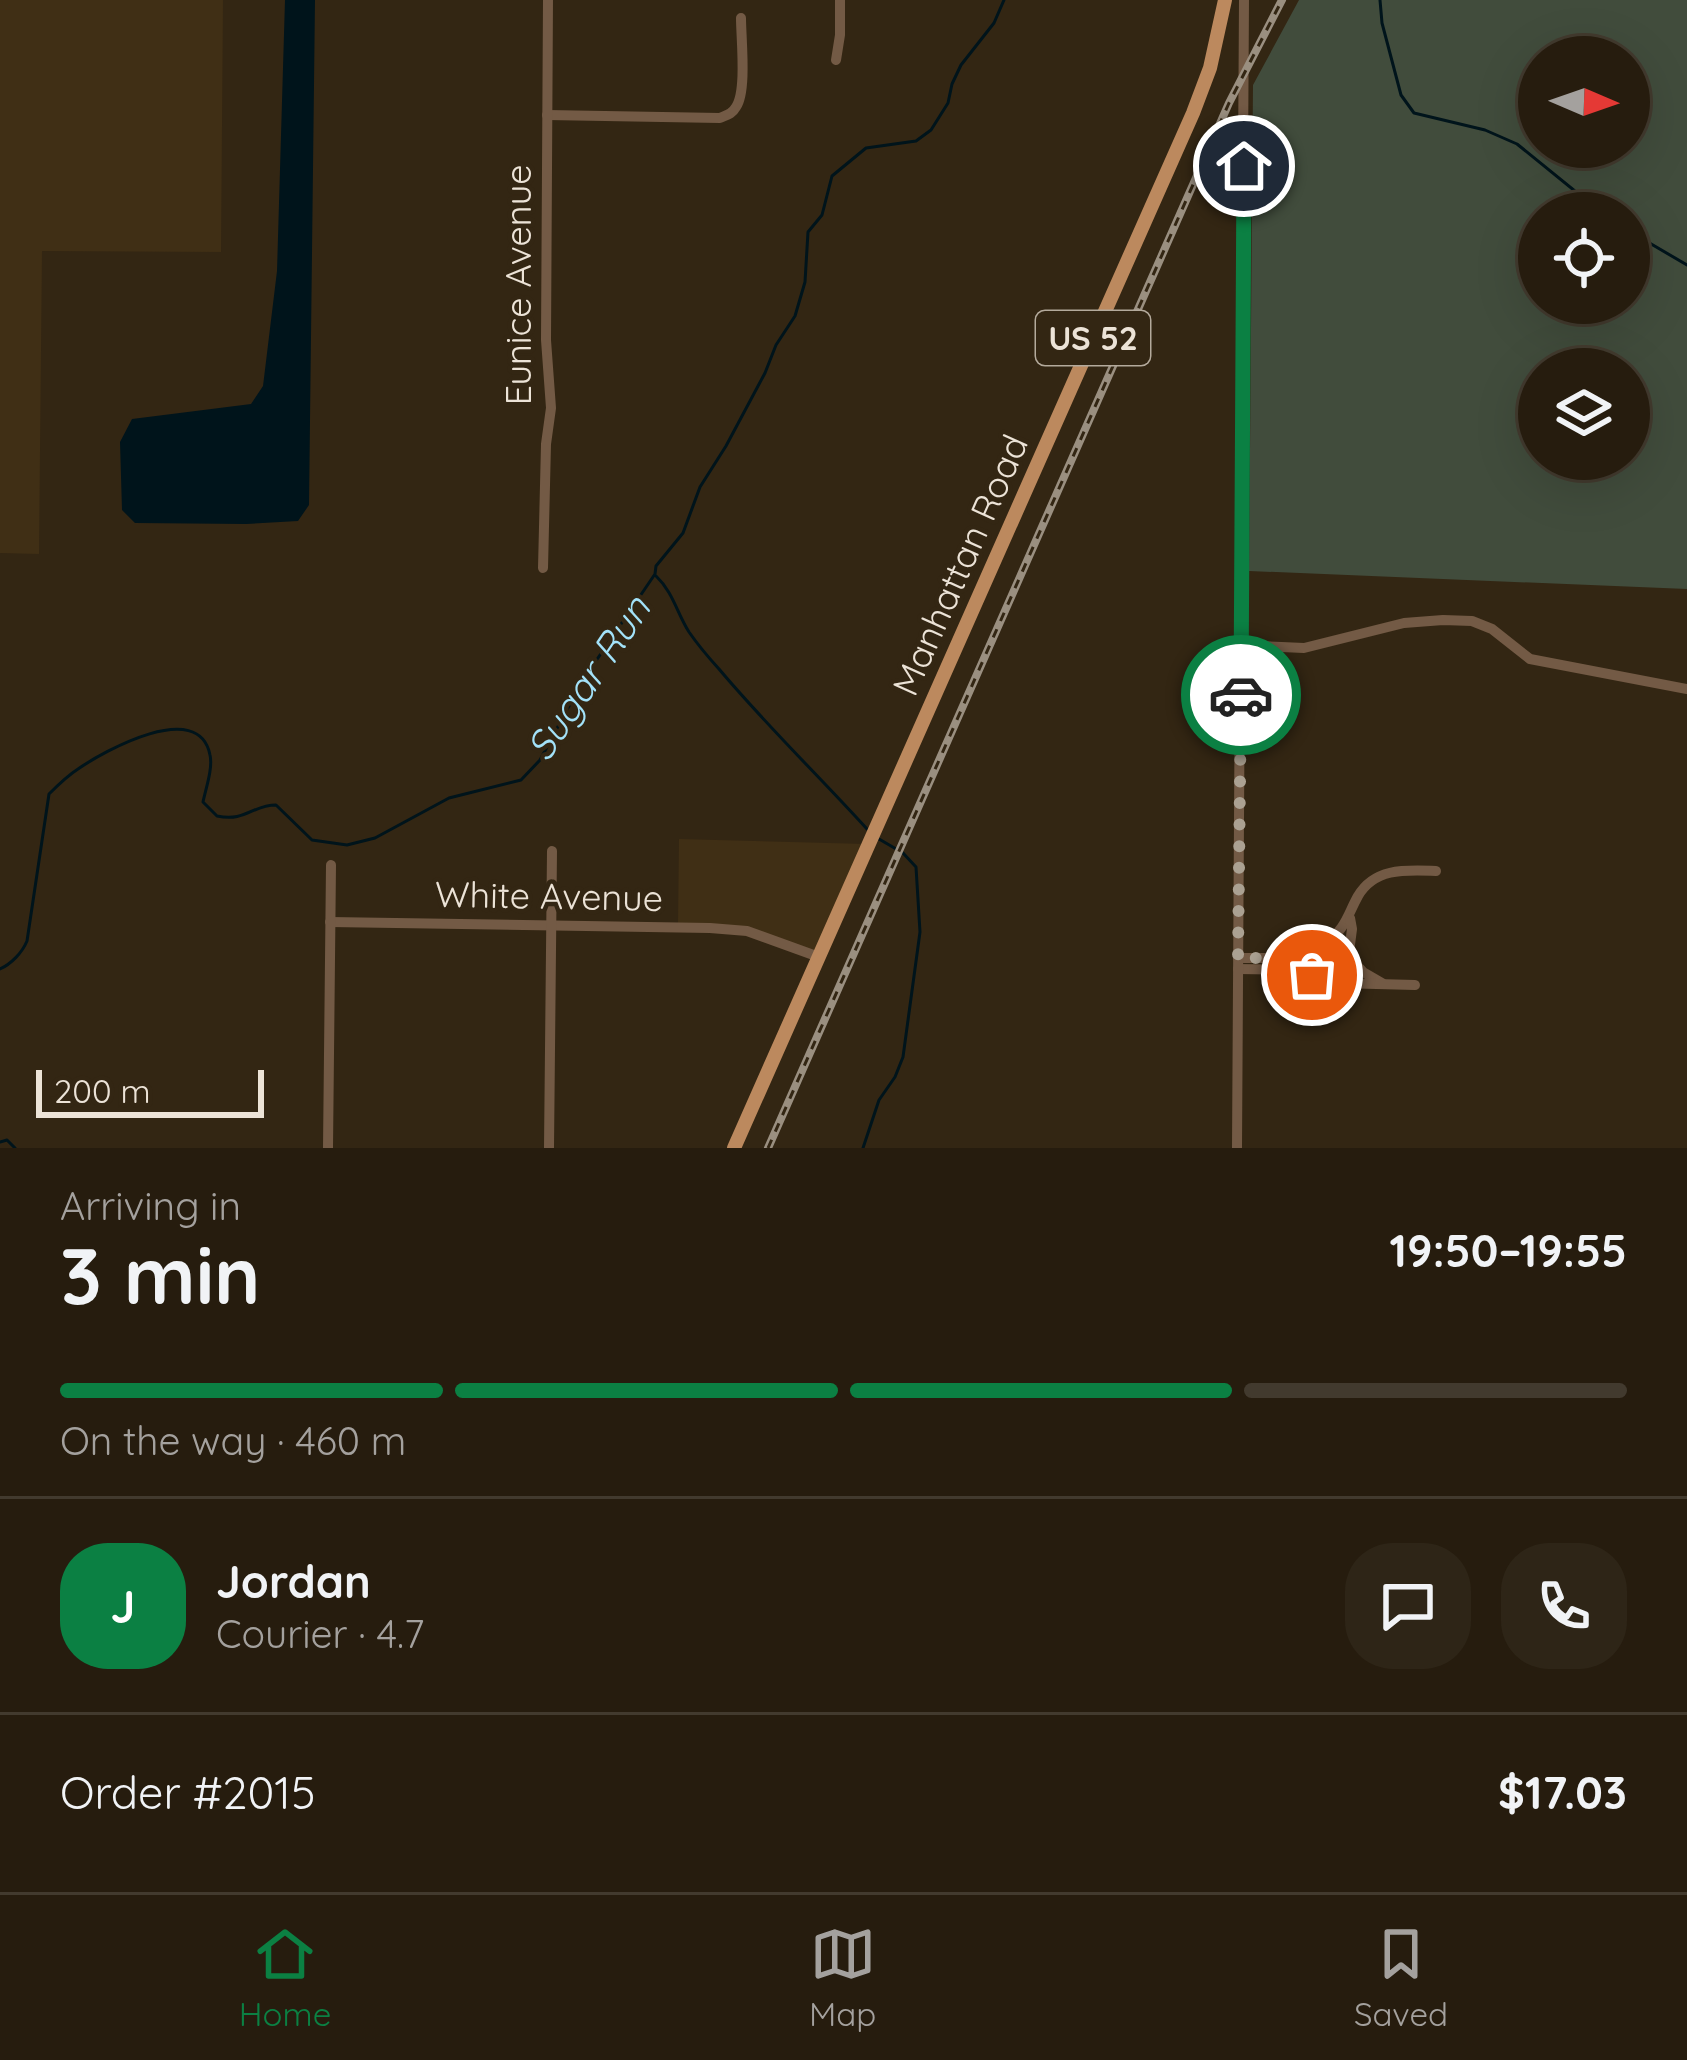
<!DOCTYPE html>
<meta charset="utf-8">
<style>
body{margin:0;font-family:Quicksand,sans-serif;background:#2e2517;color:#f1f3f6;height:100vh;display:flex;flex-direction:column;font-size:45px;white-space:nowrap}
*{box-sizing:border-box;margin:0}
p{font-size:39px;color:#a4a19e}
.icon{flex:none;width:66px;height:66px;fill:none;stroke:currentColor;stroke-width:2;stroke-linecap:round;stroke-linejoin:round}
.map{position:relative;height:1148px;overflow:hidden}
.side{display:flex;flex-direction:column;background:#261c0e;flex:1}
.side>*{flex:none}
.needle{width:78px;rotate:92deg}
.buttons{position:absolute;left:1518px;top:36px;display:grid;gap:24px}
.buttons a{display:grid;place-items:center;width:132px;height:132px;border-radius:50%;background:#261c0e;box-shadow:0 12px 48px #0002,0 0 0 3px #423a2e;font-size:60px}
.scale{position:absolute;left:36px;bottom:30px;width:228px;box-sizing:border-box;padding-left:12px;border:6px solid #ece3d7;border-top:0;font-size:33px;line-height:42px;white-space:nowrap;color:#ece3d7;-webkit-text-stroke:9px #332613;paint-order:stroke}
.pin{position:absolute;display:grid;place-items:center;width:102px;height:102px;color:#fff;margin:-51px;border:6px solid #fff;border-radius:50%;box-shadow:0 3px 12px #0007}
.courier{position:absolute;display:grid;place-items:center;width:120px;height:120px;margin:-60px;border:9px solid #0b8043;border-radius:50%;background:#fff;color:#222;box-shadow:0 3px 15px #0007}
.overview em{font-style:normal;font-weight:700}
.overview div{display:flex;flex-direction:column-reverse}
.overview{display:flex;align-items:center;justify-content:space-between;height:204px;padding:0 60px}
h1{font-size:78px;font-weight:700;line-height:90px}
.bar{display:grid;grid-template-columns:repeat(4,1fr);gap:18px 12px;align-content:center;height:144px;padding:0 60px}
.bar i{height:15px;border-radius:9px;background:#423a2e}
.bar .on{background:#0b8043}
.bar p{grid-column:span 4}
.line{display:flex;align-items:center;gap:30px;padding:0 60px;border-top:3px solid #423a2e}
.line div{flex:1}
.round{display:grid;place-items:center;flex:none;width:126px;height:126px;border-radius:48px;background:#2e2517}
.tabs{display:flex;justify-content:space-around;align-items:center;height:168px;border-top:3px solid #423a2e;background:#261c0e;font-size:33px;color:#a4a19e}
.tabs a{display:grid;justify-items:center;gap:6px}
.tabs .on{color:#0b8043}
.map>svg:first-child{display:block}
.built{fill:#402f15}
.green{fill:#414c3c;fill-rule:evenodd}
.water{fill:#00141b}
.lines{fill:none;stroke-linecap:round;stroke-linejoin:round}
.stream{stroke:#00141b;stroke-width:3}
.minor{stroke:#735a45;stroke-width:10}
.major{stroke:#bc895e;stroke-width:14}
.rail-casing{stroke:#9a8f80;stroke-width:8}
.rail{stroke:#332613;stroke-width:3;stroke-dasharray:9;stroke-linecap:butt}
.done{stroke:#aba192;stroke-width:12;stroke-dasharray:0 21.6}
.route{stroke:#0b8043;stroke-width:15}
.labels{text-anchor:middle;stroke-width:9;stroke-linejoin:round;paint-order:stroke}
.shield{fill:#332613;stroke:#b4aa9c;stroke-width:3}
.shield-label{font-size:33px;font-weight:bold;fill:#ece3d7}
.street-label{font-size:36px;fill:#ece3d7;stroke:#332613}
.water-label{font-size:39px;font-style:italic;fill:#a3e2f9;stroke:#332613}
</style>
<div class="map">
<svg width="1687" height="1148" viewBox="0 0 1687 1148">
<rect width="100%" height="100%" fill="#332613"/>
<g class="built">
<path d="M0,0h223l-2,252 -179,-1 -3,303 -39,-1z"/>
<path d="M679,839l187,5 -49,109 -33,-13 -106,-16z"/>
</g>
<path class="green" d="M1299,0h388v589l-438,-18 4,-486zM1539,57h90v90h-90zM1539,213h90v90h-90zM1539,369h90v90h-90z"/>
<path class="water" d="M285,0h30l-6,505 -11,16 -52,3 -111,-1 -13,-13 -2,-68 12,-23 119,-15 12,-18 14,-115z"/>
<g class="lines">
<g class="stream">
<path d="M1380,0l2,23 19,72 13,18 71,17 32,14 85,69"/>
<path d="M1629,231l58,34"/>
<path d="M656,576c17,16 21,37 33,56 9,13 20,26 30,37 47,56 99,106 148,160"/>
<path d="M0,969c11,-5 22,-16 27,-28l22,-147c9,-9 18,-18 29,-25 26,-18 121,-71 132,-14 3,13 -4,33 -7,47l14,14c29,6 35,-11 59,-11l36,35 35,5 28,-7 74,-40 72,-18 19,-20 43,-80 72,-106 1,-8 27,-33 17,-46 26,-41 39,-73 11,-28 19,-29 10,-34 3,-50 14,-17 10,-39 34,-28 50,-7 15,-11 17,-27 4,-19 9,-19 33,-42 10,-23"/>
<path d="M0,1142l7,-2 8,8"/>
<path d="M863,1148l16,-48 16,-23 8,-20 17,-125 -4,-65 -13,-14 -24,-14"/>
</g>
<g class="minor">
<path d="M836,60l4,-25v-35"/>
<path d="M547,115l173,3c7,-3 12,-4 16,-11 11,-16 5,-68 5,-89"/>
<path d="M543,568l3,-124 5,-36 -5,-68 2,-340"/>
<path d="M1241,645l63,3 100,-25 39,-3 29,1 20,8 38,30 157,30"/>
<path d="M330,922l380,6 37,3 72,26"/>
<circle cx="1330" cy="963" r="21"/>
<path d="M1326,943c20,-15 21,-27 32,-47 17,-29 49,-26 78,-25"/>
<path d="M1349,952l3,-23 -2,-11"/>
<path d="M1238,958h72"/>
<path d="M1351,959l12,13 19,11"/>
<path d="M1238,969l73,1"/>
<path d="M1338,983l77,2"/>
<path d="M328,1148l3,-283"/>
<path d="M549,1148l3,-297"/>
<path d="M1237,1148l7,-1148"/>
</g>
<path class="major" d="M734,1148l459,-1035 17,-45 15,-68"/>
<g class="rail-casing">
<path id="rail" d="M768,1148l461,-1045 53,-103"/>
</g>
<use href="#rail" class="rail"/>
</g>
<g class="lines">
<path class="done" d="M1241,695l-3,263h72l2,17"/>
<path class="route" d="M1241,695l3,-529"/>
</g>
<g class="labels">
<rect class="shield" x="1036" y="311" width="114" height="54" rx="9"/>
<g class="shield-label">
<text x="1093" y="350">US 52</text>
</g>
<g class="street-label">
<text transform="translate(518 285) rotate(-90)" y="13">Eunice Avenue</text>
<text transform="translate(960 565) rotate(-66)" y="13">Manhattan Road</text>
<text transform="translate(549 896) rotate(1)" y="13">White Avenue</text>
</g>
<g class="water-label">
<text transform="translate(588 678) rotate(-56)" y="14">Sugar Run</text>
</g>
</g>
</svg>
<div class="buttons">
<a><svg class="needle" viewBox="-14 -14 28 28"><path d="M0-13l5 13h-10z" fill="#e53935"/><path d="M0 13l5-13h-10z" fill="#a4a19e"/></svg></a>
<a><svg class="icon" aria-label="locate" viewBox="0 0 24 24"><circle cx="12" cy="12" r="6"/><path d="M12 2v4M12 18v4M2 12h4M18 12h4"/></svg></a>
<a><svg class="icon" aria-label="layers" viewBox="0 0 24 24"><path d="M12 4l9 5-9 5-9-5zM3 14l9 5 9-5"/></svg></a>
</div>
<div class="scale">200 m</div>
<div class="pin" style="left:1312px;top:975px;background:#ea580c"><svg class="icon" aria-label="bag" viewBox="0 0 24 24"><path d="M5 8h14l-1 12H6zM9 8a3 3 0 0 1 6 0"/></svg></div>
<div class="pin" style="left:1244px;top:166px;background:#1f2937"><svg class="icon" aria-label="home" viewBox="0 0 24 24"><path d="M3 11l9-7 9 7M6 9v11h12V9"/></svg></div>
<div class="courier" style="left:1241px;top:695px"><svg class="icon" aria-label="car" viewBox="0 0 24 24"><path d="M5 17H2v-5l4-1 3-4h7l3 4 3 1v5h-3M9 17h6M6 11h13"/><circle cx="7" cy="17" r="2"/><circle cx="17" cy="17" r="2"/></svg></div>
</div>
<section class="side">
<div class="overview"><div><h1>3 min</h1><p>Arriving in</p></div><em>19:50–19:55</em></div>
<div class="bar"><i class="on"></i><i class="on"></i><i class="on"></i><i></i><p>On the way · 460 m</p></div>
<div class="line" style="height:216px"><b class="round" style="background:#0b8043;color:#fff">J</b><div><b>Jordan</b><p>Courier · 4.7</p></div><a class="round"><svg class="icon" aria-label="chat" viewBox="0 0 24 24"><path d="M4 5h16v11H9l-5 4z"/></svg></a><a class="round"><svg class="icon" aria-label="phone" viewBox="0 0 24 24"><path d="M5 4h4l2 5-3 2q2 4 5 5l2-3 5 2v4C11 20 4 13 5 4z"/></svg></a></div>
<div class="line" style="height:156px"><div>Order #2015</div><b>$17.03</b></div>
</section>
<nav class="tabs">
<a class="on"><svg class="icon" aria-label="home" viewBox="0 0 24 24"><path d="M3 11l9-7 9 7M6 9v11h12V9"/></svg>Home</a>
<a><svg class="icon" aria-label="map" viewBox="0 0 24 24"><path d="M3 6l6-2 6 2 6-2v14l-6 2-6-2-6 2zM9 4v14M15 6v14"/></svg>Map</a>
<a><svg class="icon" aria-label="saved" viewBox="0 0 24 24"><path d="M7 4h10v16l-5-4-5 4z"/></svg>Saved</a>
</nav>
